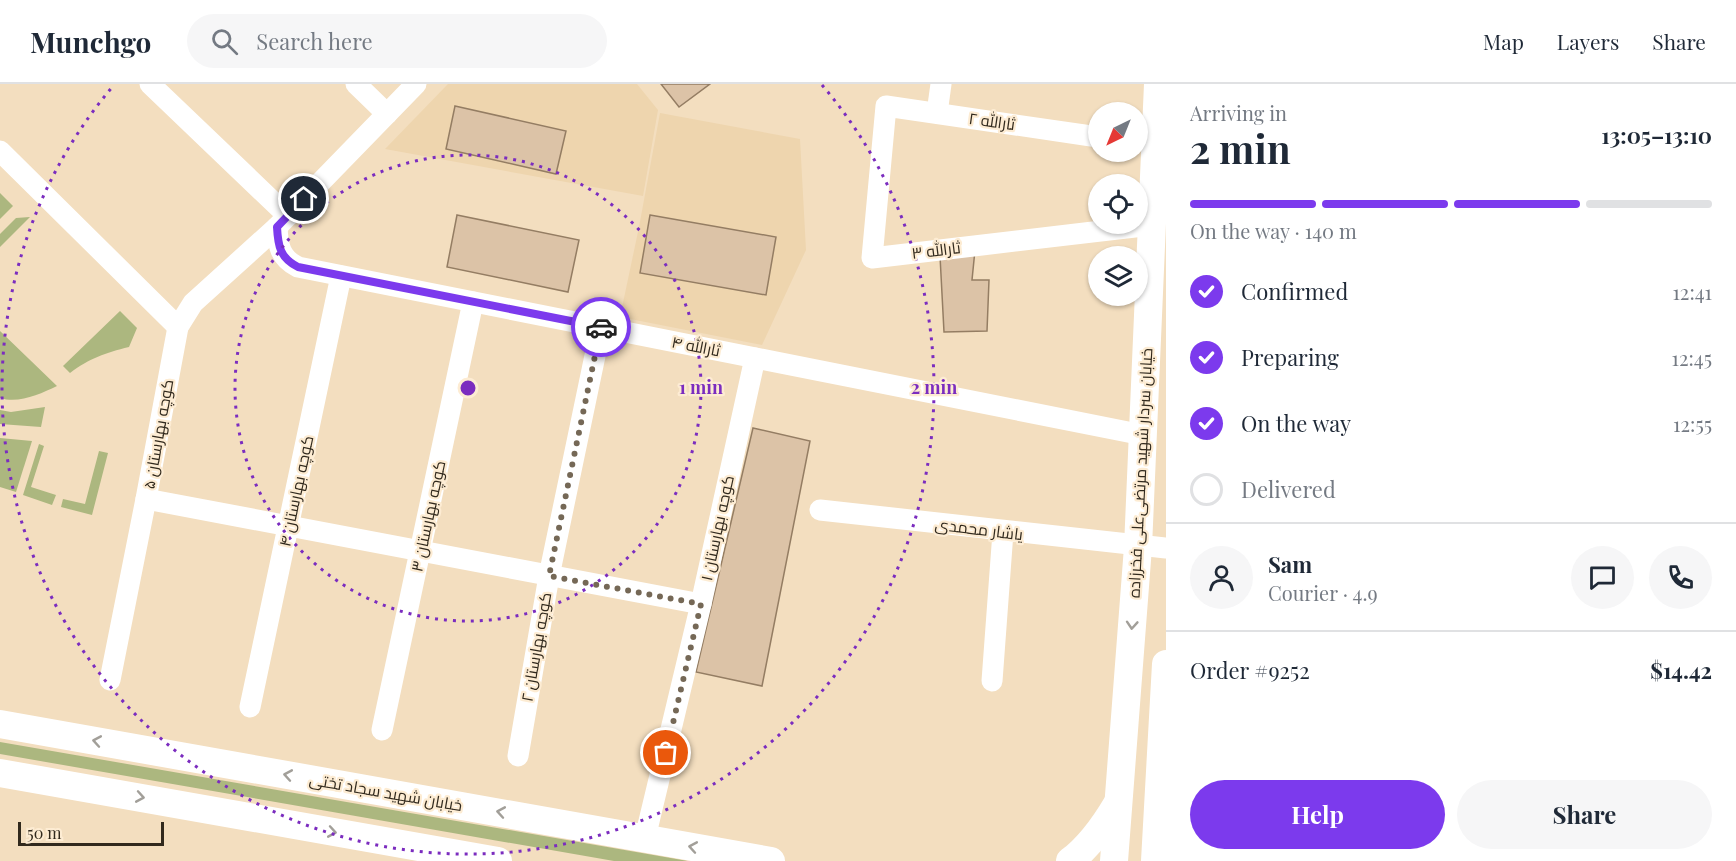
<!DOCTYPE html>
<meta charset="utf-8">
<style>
body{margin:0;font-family:"Playfair Display",Cairo,serif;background:#f6f6f7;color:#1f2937;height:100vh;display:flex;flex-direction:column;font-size:22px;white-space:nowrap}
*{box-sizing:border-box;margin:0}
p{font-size:20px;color:#747a83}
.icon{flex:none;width:33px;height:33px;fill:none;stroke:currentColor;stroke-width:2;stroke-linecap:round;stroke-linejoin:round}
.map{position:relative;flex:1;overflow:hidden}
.side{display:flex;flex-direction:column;background:#fff;width:570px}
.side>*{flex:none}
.needle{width:39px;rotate:223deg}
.tools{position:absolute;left:1088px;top:18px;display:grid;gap:12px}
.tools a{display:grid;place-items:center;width:60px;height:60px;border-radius:50%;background:#fff;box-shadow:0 2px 4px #0004;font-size:30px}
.scale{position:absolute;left:18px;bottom:15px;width:146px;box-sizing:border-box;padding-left:6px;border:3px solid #31291d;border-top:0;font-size:16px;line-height:21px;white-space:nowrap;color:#31291d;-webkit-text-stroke:4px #fdecd3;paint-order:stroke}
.pin{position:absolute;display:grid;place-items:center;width:51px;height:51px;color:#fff;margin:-26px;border:3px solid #fff;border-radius:50%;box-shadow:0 2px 6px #0007}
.courier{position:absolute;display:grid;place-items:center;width:60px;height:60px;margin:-30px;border:4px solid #7c3aed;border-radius:50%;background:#fff;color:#222;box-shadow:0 2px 8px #0007}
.headline em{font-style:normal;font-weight:700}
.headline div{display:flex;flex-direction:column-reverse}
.headline{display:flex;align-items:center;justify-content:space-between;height:102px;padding:0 24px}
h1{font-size:39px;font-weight:700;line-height:45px}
.bar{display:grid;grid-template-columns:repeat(4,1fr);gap:9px 6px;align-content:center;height:72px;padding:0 24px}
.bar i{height:8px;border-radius:4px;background:#e0e1e3}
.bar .current{background:#7c3aed}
.bar p{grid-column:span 4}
.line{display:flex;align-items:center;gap:15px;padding:0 24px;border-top:2px solid #e0e1e3}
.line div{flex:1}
.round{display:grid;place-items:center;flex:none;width:63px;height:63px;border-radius:32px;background:#f6f6f7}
ol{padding:0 24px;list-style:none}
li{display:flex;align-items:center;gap:18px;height:66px}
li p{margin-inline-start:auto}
li .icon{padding:6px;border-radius:50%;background:#7c3aed;color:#fff;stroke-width:4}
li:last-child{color:#747a83}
li i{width:33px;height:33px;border:3px solid #e0e1e3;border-radius:50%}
.primary-button{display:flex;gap:12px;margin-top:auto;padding:12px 24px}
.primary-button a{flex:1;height:69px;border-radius:36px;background:#7c3aed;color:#fff;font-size:24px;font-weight:700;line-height:69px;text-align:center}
.primary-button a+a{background:#f6f6f7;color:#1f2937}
header{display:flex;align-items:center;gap:36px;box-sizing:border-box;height:84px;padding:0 30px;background:#fff;border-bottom:2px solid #e0e1e3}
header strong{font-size:28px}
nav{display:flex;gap:33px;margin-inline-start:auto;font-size:21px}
.search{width:420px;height:54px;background:#f6f6f7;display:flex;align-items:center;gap:15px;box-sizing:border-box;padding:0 21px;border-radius:33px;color:#747a83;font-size:22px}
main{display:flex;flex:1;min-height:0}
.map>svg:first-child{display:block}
.built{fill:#eed5ae}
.green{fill:#acb77f}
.building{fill:#dcc3a7;stroke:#947d63;stroke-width:1.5}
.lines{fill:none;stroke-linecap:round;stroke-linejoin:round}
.street{stroke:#fff;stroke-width:21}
.secondary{stroke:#fff;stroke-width:28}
.oneway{stroke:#a29f99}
.done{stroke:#756856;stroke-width:6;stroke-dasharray:0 10.8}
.route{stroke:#7c3aed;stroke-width:8}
.ring{fill:none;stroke:#7b2cbf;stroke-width:3;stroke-dasharray:3 6}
.labels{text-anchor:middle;stroke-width:4.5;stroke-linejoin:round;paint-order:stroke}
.street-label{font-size:16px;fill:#31291d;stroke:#fdecd3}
.centre{fill:#7b2cbf;stroke:#fdecd3;stroke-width:3}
.ring-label{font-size:18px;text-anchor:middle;font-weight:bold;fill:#7b2cbf;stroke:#fdecd3;stroke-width:4.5;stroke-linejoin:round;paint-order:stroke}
</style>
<header>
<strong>Munchgo</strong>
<div class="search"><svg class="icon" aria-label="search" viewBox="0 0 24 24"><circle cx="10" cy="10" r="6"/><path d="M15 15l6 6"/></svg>Search here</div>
<nav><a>Map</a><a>Layers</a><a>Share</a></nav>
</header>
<main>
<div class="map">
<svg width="1166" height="777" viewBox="0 0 1166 777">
<rect width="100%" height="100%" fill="#f3debf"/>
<g class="built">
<path d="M448,0h189l21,26 -15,86 -258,-47z"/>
<path d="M660,29l140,26 6,111 -44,95 -142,-28 19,-90z"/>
</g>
<g class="green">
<path d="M0,109l13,13 -13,13z"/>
<path d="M30,133l-30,30v-13l16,-16z"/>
<path d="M120,227l17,17 -8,19c-24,6 -39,11 -59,26l-7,-7z"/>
<path d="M0,247l57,55c-17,8 -38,18 -57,12z"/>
<path d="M45,323l-4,20 -41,-3v-14l11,2z"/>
<path d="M0,354l32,3 -16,51 -16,-5z"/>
<path d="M39,360l5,2 -13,41 25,8 -4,10 -29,-10z"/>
<path d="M99,367l9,2 -16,62 -31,-8 2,-8 22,5z"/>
<path d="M0,658l688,119h-74l-614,-107z"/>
</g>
<g class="building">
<path d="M661,0h49l-31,23z"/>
<path d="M455,22l111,25 -10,43 -110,-25z"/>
<path d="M457,131l122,25 -11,52 -121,-25z"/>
<path d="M650,131l126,22 -10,58 -126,-22z"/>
<path d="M975,166l-3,30h17l-2,51 -43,1 -4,-76z"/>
<path d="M753,344l57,13 -48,245 -66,-14z"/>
</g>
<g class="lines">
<g class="street">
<path d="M150,0l138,132"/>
<path d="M356,0l31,30"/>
<path d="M937,29l4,-29"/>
<path d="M1098,53l-212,-31 -14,152 280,-33"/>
<path d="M0,67l178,176"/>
<path d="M277,143c1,19 3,31 21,40l845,168"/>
<path d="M146,415l555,105"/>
<path d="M820,426l346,38"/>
<path d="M110,596l36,-181 32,-172 15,-24 84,-76 139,-143"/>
<path d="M992,597l11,-149"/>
<path d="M250,623l91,-431"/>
<path d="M382,646l91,-428"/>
<path d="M518,672l31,-180 52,-249"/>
<path d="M645,754l56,-234 54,-246"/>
</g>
<g class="secondary">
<path d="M0,640l771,137"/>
<path d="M0,689l498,88"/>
<path d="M1070,777c20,-15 34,-35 47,-57"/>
<path d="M1114,777l24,-314 20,-463"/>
<path d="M1155,777l11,-197"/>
</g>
</g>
<defs><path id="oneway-chevron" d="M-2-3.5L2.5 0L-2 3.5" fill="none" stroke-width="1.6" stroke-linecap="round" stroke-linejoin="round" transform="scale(1.5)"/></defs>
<g class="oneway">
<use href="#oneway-chevron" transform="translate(1132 541) rotate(94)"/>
<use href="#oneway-chevron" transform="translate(97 657) rotate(-170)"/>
<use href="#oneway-chevron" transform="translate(288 691) rotate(-170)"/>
<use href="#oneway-chevron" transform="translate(140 713) rotate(10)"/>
<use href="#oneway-chevron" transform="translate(501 728) rotate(-170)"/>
<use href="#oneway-chevron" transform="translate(332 748) rotate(10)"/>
<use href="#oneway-chevron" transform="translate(693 763) rotate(-170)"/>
</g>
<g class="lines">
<path class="done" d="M601,243l-52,249 152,28 -35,149"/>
<path class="route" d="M304,115l-27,28c1,19 3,31 21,40l303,60"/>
</g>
<g class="ring">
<circle cx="468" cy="304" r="233"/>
<path d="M822 1A466 466 0 1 1 114 1"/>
</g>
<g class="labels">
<g class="street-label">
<text transform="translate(992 37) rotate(8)" y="6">ثارالله ۲</text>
<text transform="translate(936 166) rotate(-7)" y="6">ثارالله ۳</text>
<text transform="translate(696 262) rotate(11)" y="6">ثارالله ۴</text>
<text transform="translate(158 350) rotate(-80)" y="6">کوچه بهارستان ۵</text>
<text transform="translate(1140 389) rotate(-87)" y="6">خیابان سردار شهید مرتضی‌علی فخرزاده</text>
<text transform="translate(296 407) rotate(-78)" y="6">کوچه بهارستان ۴</text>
<text transform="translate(428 432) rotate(-78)" y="6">کوچه بهارستان ۳</text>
<text transform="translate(717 444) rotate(-78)" y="6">کوچه بهارستان ۱</text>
<text transform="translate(979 445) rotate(7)" y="6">یاشار محمدی</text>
<text transform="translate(536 563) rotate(-80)" y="6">کوچه بهارستان ۲</text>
<text transform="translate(386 708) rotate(10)" y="6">خیابان شهید سجاد تختی</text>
</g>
</g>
<circle cx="468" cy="304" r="9" class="centre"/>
<g class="ring-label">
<text x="701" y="310">1 min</text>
<text x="934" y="310">2 min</text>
</g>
</svg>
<div class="tools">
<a><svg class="needle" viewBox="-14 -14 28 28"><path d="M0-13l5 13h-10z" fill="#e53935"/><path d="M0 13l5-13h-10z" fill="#747a83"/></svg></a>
<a><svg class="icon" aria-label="locate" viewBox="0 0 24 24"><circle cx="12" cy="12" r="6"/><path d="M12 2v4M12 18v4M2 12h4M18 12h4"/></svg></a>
<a><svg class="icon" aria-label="layers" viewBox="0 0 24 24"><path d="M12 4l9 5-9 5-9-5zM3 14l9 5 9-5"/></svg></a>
</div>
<div class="scale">50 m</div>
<div class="pin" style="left:666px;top:669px;background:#ea580c"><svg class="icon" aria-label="bag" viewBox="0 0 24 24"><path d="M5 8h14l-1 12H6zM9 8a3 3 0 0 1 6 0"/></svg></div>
<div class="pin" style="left:304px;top:115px;background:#1f2937"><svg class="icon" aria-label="home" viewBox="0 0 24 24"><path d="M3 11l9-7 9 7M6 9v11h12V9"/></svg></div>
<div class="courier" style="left:601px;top:243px"><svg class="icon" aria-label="car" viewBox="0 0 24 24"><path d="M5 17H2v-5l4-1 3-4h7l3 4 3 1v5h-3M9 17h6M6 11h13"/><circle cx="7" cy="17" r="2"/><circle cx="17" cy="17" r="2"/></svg></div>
</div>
<section class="side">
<div class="headline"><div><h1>2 min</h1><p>Arriving in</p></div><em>13:05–13:10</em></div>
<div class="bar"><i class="current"></i><i class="current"></i><i class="current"></i><i></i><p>On the way · 140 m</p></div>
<ol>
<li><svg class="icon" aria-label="check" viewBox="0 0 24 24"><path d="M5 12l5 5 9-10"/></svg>Confirmed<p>12:41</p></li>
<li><svg class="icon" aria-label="check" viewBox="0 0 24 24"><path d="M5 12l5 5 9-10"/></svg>Preparing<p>12:45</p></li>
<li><svg class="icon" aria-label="check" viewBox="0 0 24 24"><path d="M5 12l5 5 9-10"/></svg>On the way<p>12:55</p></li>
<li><i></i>Delivered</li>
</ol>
<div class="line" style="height:108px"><a class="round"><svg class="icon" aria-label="person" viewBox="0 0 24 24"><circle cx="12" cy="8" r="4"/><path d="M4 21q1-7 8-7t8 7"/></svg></a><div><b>Sam</b><p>Courier · 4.9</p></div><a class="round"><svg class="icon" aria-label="chat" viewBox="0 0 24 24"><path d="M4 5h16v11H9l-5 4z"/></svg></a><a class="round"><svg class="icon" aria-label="phone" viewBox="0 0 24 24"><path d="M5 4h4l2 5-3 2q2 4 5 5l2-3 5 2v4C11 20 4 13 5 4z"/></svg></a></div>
<div class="line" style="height:78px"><div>Order #9252</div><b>$14.42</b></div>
<div class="primary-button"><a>Help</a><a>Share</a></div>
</section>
</main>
